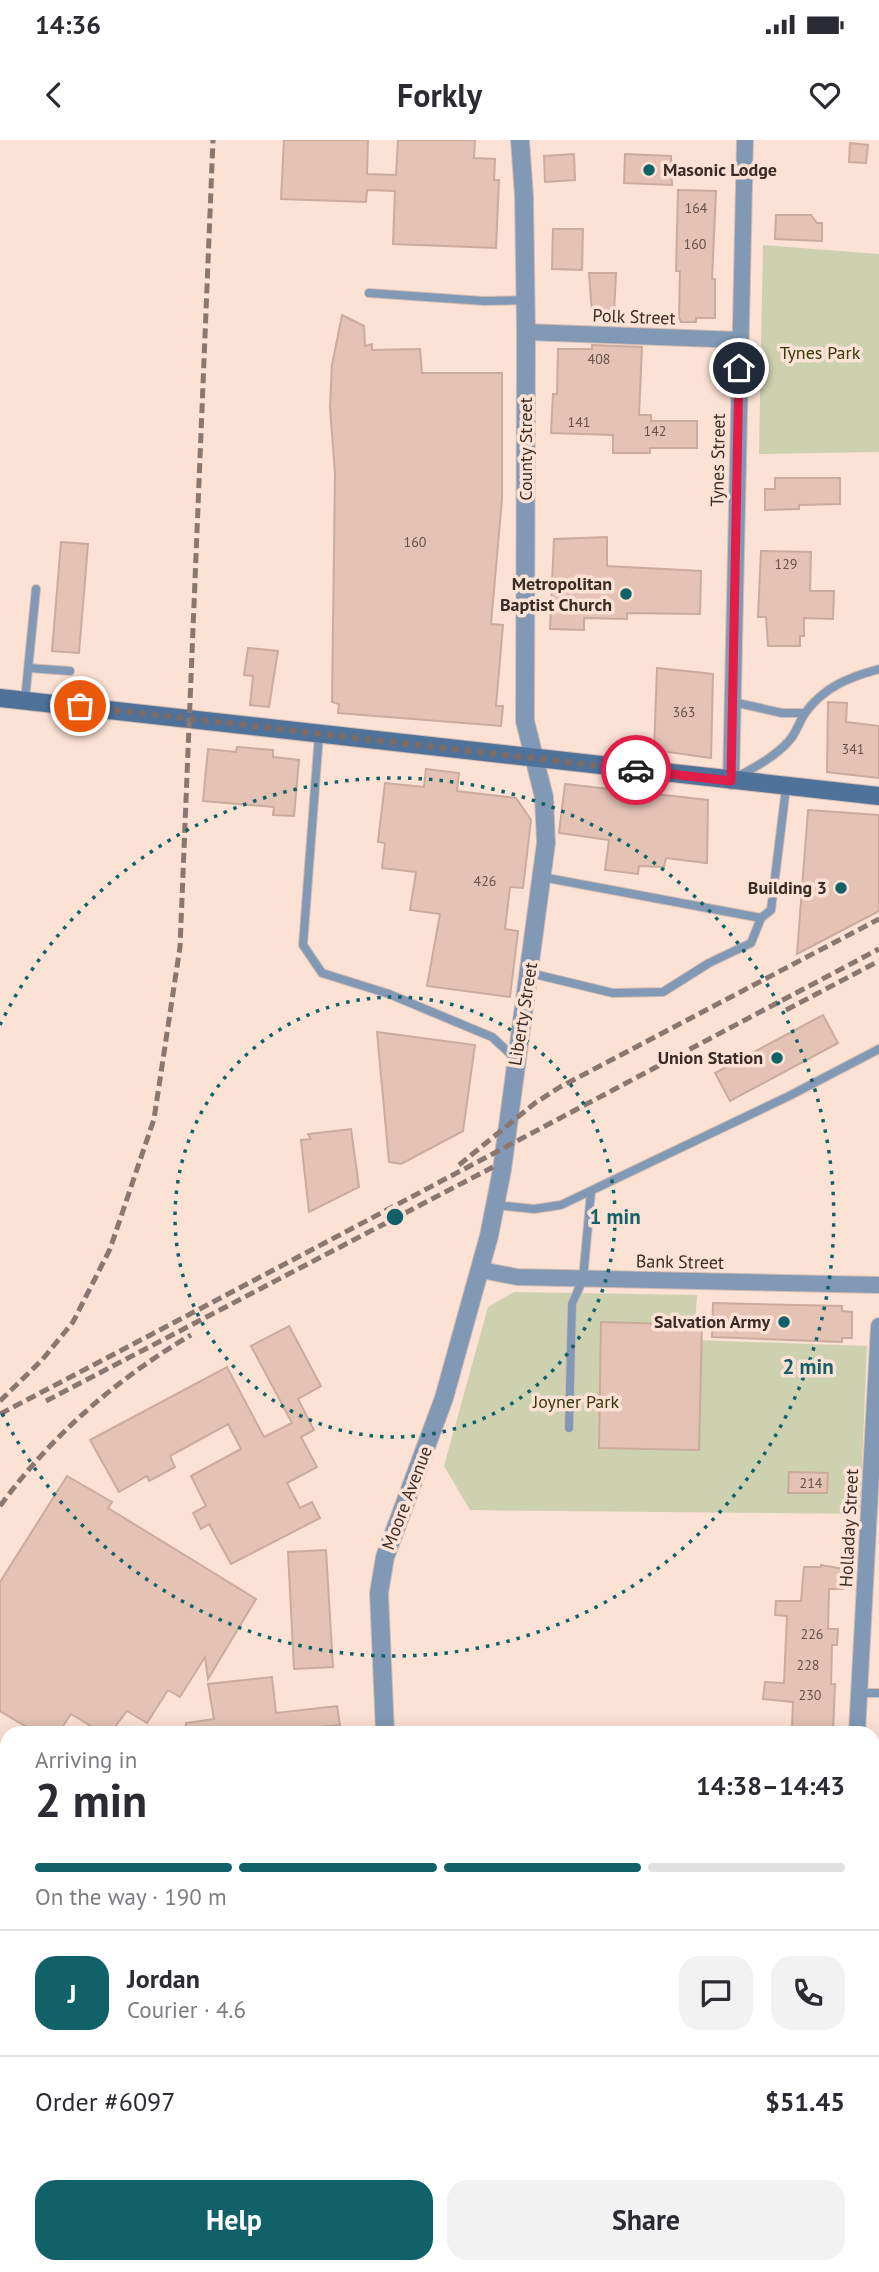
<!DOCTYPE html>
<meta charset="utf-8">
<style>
body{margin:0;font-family:"PT Sans",sans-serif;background:#f2f2f3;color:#2b2b33;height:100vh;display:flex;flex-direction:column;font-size:26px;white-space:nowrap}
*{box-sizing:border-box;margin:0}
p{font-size:23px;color:#7c7c81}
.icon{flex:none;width:38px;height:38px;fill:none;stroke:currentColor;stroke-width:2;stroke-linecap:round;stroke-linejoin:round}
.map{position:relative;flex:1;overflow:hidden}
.drawer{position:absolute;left:0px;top:1586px;width:880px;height:548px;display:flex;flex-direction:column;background:#fff;border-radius:21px 21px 0 0;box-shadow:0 4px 18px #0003}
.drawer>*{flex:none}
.pin{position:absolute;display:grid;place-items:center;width:60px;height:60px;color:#fff;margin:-30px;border:4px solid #fff;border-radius:50%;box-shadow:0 2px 7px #0007}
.courier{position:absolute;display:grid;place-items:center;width:70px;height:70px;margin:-35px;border:5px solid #e11d48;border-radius:50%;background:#fff;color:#222;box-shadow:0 2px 9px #0007}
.head em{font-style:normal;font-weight:600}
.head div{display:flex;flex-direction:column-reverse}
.head{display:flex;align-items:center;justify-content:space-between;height:119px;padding:0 35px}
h1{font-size:46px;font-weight:600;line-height:52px}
.bar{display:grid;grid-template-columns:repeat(4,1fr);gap:10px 7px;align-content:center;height:84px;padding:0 35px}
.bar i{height:9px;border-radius:5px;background:#e1e1e2}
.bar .current{background:#116169}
.bar p{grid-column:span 4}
.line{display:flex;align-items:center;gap:18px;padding:0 35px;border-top:2px solid #e1e1e2}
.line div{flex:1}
.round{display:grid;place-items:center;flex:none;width:74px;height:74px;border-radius:21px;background:#f2f2f3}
.action{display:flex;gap:14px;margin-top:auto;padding:14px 35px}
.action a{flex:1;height:80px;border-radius:21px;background:#116169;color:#fff;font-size:28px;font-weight:600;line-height:80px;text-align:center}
.action a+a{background:#f2f2f3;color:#2b2b33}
.status{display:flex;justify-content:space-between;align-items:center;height:49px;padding:0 35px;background:#fff;direction:ltr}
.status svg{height:19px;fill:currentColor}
header{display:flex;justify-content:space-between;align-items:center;height:91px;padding:0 35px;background:#fff;font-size:32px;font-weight:600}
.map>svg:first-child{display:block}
.green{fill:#ced1af}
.building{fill:#e4c3b5;stroke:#caab9c;stroke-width:2}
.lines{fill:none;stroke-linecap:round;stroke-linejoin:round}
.service-casing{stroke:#d5bdb2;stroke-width:10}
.minor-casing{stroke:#d5bdb2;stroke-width:18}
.tertiary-casing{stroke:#d5bdb2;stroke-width:20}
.secondary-casing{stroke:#d5bdb2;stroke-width:20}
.service{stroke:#8199b5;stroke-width:8}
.minor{stroke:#8199b5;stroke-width:16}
.tertiary{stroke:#8199b5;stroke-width:18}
.secondary{stroke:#4f729b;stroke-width:18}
.rail{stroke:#8a776f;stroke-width:5;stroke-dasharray:10 5;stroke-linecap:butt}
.done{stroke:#7d6b64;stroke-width:7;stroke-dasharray:0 12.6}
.route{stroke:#e11d48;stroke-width:9}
.ring{fill:none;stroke:#116169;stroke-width:3.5;stroke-dasharray:3.5 7}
.poi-dot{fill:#116169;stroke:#fce1d5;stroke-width:2.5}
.labels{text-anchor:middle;stroke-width:7;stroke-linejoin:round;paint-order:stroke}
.number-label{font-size:14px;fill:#64524a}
.poi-label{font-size:18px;font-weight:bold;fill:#392c27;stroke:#fce1d5;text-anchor:end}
.street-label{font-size:18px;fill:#392c27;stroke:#fce1d5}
.park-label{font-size:18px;fill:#373909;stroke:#fce1d5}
.centre{fill:#116169;stroke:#fce1d5;stroke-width:3.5}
.ring-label{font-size:21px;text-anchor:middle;font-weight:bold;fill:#116169;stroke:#fce1d5;stroke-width:7;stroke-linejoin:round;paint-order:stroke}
</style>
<div class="status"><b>14:36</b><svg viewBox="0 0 49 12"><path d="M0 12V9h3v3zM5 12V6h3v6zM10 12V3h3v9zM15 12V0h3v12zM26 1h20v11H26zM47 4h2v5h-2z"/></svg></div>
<header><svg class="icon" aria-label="back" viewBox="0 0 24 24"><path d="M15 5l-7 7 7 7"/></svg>Forkly<svg class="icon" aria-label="heart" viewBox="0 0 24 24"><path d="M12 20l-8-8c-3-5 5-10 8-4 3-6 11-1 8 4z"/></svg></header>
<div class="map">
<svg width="879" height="2132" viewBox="0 0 879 2132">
<rect width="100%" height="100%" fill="#fce1d5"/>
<g class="green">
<path d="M763,105l116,9v198l-120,2z"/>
<path d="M514,1152l183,3 -3,45 173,6 -7,168 -390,-4 -26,-44 44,-159z"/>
</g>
<g class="building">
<path d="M284,0h84l-1,34 29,1 2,-35h77l-1,18 21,1 -1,21h5l-3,68 -103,-4 2,-53 -28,-1 -1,12 -85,-3z"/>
<path d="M850,3l18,2 -2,18 -17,-1z"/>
<path d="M574,14l1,26 -30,2 -1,-26z"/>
<path d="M625,14l46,2 1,29 -48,-2z"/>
<path d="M678,50l38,1 -4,88h3v39h-19v4h-15l-2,-5 1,-46h-4z"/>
<path d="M776,75h35l6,8h5v18l-47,-2z"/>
<path d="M553,89h30l-1,41 -30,-1z"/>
<path d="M589,133h27l-2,40h-22z"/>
<path d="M342,175l22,11 1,20 7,-2v6l48,-1 2,24h80v126l-11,125 12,1 -7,81h7l-2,20 -163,-13 1,-9 -7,-2 3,-228 -5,-67 2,-42z"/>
<path d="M592,205l50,2 -3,68h12v6h46v27h-47v5h-37v-18l-62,-2 2,-39h4l1,-45h34z"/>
<path d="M775,338h65v26l-41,1v4l-34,1v-21h10z"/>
<path d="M607,397v29l94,5 -1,43 -73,-1v6l-43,-1v12l-34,-1 4,-90z"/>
<path d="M61,402l27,2 -9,109 -27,-2z"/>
<path d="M761,411l50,1 -1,39h24l-1,28 -29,-1v18h-4v10h-32l-2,-29h-8z"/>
<path d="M248,508l30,3 -9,56 -19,-2 3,-29 -9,-1z"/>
<path d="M657,528l56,6 -2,84 -57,-8z"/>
<path d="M828,562l19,1 -1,19 33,4v52l-52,-6z"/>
<path d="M237,607l36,3v7l26,3 -5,56 -21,-1 1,-8 -71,-6 5,-52 28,3z"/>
<path d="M426,629l33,4 -2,18 59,7 15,22 -8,68 -13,-1 -5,42 13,2 -8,66 -83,-11 13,-72 -30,-4 6,-38 -34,-4 3,-25 -7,-1 7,-59 39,4z"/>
<path d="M565,644l143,16 -1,63 -41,-5 -2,9 -25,-1 -1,8 -33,-4 4,-30 -50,-7z"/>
<path d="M808,670l71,5v96l-82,43z"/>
<path d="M823,875l15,28 -108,58 -15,-28z"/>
<path d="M377,892l98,13 -12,86 -62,33 -12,-2z"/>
<path d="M351,989l8,58 -50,25 -8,-72 10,-1 -3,-5z"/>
<path d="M713,1163l129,3v5l10,1v26h-10v4l-130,-5z"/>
<path d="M601,1182l101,3 -3,125 -100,-2z"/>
<path d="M289,1186l32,60 -23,13 16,31 -13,7 16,30 -30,16 13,25 12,-6 8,16 -89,46 -22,-40 -8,5 -8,-16 13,-7 -15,-30 50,-27 -13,-25 -58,32 5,11 -26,14 -2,-5 -28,16 -29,-52 137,-73 37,70 28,-14 -41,-77z"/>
<path d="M789,1332l39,1 -1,20h-39z"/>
<path d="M67,1336l45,26 -4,6 148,91 -48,80 -3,-22 -25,40 -12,-7 -21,33 -20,-12 -16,21h-10l-30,-18 -12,18h-24l-35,-21v-129z"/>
<path d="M326,1410l7,117 -39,2 -6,-117z"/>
<path d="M821,1425l23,4 -1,20h-14l-1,40h10l-1,16h-5l-1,39h4l-2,48h-21l1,-5h-21l1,-25 -30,-3 2,-17 19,1 3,-67 -12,-1 1,-14h25l3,-34h17z"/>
<path d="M272,1537l4,36 61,-7 3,19 -70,7h-84v-9l28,-4 -6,-35z"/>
</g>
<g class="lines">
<g class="service-casing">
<g id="service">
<path d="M369,153l115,8 42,-1"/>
<path d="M29,528l41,3"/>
<path d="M25,560l11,-111"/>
<path d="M733,562l49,11h23"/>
<path d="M319,595l-16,210 19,28 67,21 103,43 24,22"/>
<path d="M739,636c18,-10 35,-19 49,-34 8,-8 11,-20 17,-29 19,-26 44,-36 74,-44"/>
<path d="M542,737l219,41"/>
<path d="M530,833l83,20 50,-1 46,-29 42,-20 10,-25 10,-8 15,-122"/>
<path d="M495,1065l39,4 27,-4 228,-109 90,-47"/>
<path d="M569,1288l3,-124 11,-25 8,-87"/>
<path d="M859,1553h20"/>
<path d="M873,1724h6"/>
<path d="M873,1818l6,1"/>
</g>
</g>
<g class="minor-casing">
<g id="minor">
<path d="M526,192l214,8"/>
<path d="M731,641l14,-641"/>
<path d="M481,1130l36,7 362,8"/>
<path d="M857,1592l22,-406"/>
<path d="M24,2132l2,-6"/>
<path d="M830,2132l1,-6"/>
</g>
</g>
<g class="tertiary-casing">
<g id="tertiary">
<path d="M385,1592l-6,-139 6,-36 59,-159 45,-162 13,-66 44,-327 -2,-46 -19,-76 1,-389 -2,-136 -4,-56"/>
<path d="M873,1986h6"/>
<path d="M426,2126l1,6"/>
</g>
</g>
<g class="secondary-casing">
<path id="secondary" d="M0,558l879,98"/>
</g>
<use href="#service" class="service"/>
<use href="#minor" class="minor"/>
<use href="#tertiary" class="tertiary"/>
<use href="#secondary" class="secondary"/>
<g class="rail">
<path d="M786,870l93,-49"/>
<path d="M459,1025l76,-62 25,-16 319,-168"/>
<path d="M0,1261l42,-41 31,-38 37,-73 44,-130 26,-172 33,-807"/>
<path d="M46,1261l447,-234"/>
<path d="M0,1274c294,-154 586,-310 879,-465"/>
<path d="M0,1366c52,-71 115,-126 191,-171"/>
</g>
</g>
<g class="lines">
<path class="done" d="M80,566l556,64"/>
<path class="route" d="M636,630l95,11 8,-413"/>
</g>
<g class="ring">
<circle cx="395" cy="1077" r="220"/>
<path d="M0 885A439 439 0 1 1 0 1269"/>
</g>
<g class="poi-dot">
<circle cx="649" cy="30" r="7"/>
<circle cx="626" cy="454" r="7"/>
<circle cx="841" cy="748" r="7"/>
<circle cx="777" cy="918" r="7"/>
<circle cx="784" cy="1182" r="7"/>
</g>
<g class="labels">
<g class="number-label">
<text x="696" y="73">164</text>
<text x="695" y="109">160</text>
<text x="599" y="224">408</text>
<text x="579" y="287">141</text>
<text x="655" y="296">142</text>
<text x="415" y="407">160</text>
<text x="786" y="429">129</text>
<text x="684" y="577">363</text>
<text x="853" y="614">341</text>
<text x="485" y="746">426</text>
<text x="811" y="1348">214</text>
<text x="812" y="1499">226</text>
<text x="808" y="1530">228</text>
<text x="810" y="1560">230</text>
</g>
<g class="poi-label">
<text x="663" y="36" text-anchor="start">Masonic Lodge</text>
<text x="612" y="450">Metropolitan<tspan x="612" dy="21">Baptist Church</tspan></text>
<text x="827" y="754">Building 3</text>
<text x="763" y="924">Union Station</text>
<text x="770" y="1188">Salvation Army</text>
</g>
<g class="street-label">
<text transform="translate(634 177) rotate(2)" y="6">Polk Street</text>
<text transform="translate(526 309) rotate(-90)" y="6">County Street</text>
<text transform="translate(718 320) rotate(-89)" y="6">Tynes Street</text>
<text transform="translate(523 874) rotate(-81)" y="6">Liberty Street</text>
<text transform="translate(680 1122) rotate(1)" y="6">Bank Street</text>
<text transform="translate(407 1358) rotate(-69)" y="6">Moore Avenue</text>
<text transform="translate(849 1388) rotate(-87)" y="6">Holladay Street</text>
</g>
<g class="park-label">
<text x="820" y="219">Tynes Park</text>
<text x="576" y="1268">Joyner Park</text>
</g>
</g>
<circle cx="395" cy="1077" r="10" class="centre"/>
<g class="ring-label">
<text x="615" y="1084">1 min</text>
<text x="808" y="1234">2 min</text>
</g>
</svg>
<div class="pin" style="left:80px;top:566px;background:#ea580c"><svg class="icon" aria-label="bag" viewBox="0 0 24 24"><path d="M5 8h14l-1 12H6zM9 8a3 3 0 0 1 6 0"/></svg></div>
<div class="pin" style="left:739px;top:228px;background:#1f2937"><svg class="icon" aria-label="home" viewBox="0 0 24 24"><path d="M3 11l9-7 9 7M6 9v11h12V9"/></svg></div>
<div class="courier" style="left:636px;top:630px"><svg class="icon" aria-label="car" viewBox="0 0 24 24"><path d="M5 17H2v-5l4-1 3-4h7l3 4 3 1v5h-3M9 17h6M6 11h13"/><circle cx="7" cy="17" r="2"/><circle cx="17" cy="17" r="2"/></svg></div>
<section class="drawer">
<div class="head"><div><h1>2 min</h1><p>Arriving in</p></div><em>14:38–14:43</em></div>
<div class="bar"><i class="current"></i><i class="current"></i><i class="current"></i><i></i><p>On the way · 190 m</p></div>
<div class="line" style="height:126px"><b class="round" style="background:#116169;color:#fff">J</b><div><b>Jordan</b><p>Courier · 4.6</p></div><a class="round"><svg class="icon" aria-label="chat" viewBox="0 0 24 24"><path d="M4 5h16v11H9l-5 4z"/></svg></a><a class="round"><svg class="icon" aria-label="phone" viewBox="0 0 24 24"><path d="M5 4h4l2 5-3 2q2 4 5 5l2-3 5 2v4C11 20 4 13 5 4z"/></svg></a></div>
<div class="line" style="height:91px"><div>Order #6097</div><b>$51.45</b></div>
<div class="action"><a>Help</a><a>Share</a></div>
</section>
</div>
